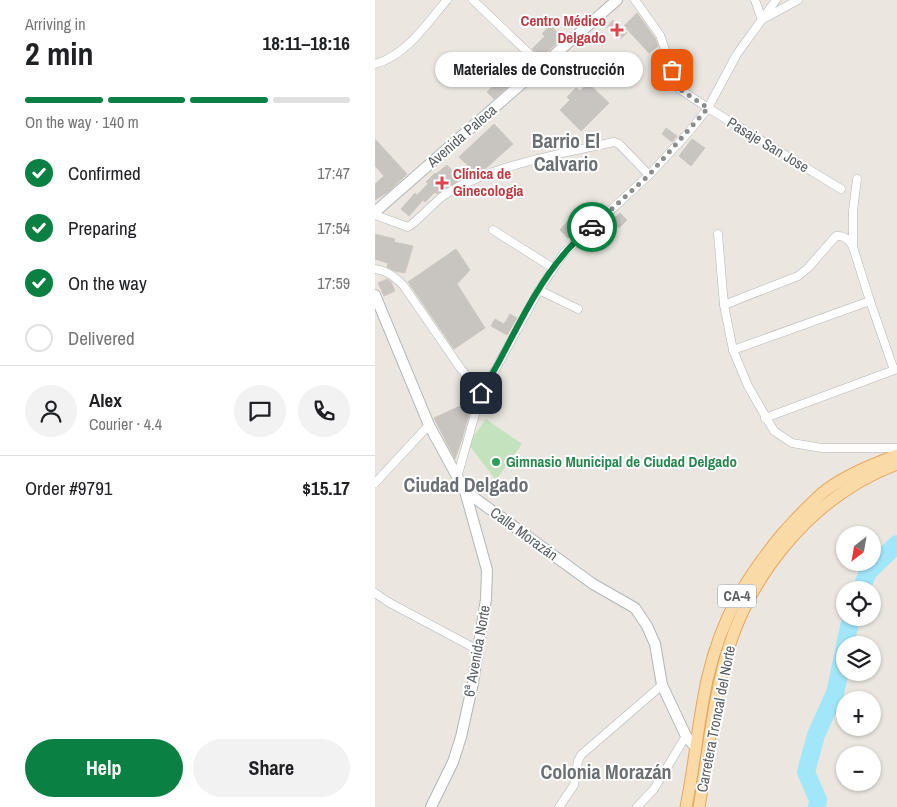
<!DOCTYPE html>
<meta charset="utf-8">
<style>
body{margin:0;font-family:"Archivo Narrow",sans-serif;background:#f2f2f2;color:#202124;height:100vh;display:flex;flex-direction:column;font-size:19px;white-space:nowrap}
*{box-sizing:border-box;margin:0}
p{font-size:16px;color:#757577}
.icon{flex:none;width:28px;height:28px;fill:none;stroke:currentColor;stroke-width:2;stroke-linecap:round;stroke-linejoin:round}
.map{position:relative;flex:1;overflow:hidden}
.drawer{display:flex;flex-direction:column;background:#fff;width:375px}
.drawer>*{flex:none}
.needle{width:32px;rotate:211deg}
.fabs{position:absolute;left:461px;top:526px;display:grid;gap:10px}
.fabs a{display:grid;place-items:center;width:45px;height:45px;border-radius:50%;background:#fff;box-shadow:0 1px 4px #0004;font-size:25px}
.pin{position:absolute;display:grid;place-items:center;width:42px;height:42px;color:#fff;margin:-21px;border-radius:10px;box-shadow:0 2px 8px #0006}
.courier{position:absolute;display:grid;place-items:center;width:50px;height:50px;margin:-25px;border:4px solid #0b8043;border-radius:50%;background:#fff;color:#222;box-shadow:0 1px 6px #0007}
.bubble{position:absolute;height:35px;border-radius:18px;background:#fff;box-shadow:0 1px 4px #0004;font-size:16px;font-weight:700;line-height:35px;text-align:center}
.summary em{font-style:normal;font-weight:700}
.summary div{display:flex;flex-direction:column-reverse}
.summary{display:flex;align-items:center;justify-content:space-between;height:85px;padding:0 25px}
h1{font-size:32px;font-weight:700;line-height:38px}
.bar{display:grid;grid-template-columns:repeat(4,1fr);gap:8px 5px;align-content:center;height:60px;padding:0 25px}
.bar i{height:6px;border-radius:4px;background:#e0e0e0}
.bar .selected{background:#0b8043}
.bar p{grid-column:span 4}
.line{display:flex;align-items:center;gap:12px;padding:0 25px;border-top:1px solid #e0e0e0}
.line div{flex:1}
.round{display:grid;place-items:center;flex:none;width:52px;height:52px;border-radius:26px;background:#f2f2f2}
ol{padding:0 25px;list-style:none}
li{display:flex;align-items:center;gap:15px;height:55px}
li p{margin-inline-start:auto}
li .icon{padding:5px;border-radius:50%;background:#0b8043;color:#fff;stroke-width:4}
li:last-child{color:#757577}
li i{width:28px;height:28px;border:2px solid #e0e0e0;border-radius:50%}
.action{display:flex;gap:10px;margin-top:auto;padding:10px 25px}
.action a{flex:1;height:58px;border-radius:30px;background:#0b8043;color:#fff;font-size:20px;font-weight:700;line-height:58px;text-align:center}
.action a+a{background:#f2f2f2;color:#202124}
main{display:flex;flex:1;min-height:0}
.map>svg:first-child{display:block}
.green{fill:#c5e2be}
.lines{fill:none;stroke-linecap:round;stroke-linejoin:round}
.river{stroke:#a2e6f9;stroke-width:18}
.building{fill:#c8c4c0;stroke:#cfc7bf}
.street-casing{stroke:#b1b5b8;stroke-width:9}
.secondary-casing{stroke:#b0b5b8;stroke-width:12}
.primary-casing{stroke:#e8a45c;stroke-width:13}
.street{stroke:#fff;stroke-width:8}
.secondary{stroke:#fff;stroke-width:10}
.primary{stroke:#fadba7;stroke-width:11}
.done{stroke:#8c8e8d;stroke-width:5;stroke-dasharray:0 9}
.route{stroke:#0b8043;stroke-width:6}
.health-dot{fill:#e0444e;stroke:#fff;stroke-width:2}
.leisure-dot{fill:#2e9e5b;stroke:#fff;stroke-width:2}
.labels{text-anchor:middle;stroke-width:4;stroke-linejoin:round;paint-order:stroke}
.shield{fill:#fff;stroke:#8b8e90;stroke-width:1}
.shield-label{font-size:14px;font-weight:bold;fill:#595e61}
.health-label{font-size:15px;font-weight:bold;fill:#be3a42;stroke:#fff;text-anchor:end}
.street-label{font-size:15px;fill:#595e61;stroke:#fff}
.leisure-label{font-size:15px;font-weight:bold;fill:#27864d;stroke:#fff;text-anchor:start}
.district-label{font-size:20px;font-weight:bold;fill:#6a7073;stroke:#fff}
</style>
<main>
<section class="drawer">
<div class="summary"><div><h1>2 min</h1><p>Arriving in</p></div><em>18:11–18:16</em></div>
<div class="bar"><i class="selected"></i><i class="selected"></i><i class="selected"></i><i></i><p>On the way · 140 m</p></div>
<ol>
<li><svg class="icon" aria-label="check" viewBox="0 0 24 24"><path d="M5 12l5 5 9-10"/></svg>Confirmed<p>17:47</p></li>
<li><svg class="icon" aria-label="check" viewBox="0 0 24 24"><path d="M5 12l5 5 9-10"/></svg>Preparing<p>17:54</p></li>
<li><svg class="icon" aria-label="check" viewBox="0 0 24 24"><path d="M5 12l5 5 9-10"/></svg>On the way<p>17:59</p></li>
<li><i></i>Delivered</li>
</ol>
<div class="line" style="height:90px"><a class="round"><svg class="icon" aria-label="person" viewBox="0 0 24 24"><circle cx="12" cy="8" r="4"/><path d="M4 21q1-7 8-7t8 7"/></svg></a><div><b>Alex</b><p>Courier · 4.4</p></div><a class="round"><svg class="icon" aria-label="chat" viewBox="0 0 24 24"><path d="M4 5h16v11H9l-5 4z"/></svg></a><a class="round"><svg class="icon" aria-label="phone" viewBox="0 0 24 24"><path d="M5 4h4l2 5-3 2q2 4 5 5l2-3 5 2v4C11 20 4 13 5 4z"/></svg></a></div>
<div class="line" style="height:65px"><div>Order #9791</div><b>$15.17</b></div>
<div class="action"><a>Help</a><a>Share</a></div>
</section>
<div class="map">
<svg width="522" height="807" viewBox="0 0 522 807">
<rect width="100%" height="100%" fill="#ebe7e0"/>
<path class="green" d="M111,419l36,25 -26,36 -28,-36z"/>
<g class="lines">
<g class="river">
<path d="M486,590l7,-18 29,-28"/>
<path d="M470,645l6,-27"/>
<path d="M442,807l1,-7 -12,-28 10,-37 19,-42 10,-46"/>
</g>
</g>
<g class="building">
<path d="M262,13l18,25 3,8 -9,7 -25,-27z"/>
<path d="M238,20l14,13 -7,6 -13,-12z"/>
<path d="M175,25l13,13 -22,19 -9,-8 13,-13 -3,-2z"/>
<path d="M130,75l7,8 -18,16 -7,-7z"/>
<path d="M213,83l21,20 -28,28 -21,-21 10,-10 -3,-3 9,-9 4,3z"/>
<path d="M119,124l19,20 -28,25 -9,4 -17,-16z"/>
<path d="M291,128l11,8 -5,6 -10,-8z"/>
<path d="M0,139l32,35 -19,18 -13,8v-16l9,-8 -9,-10z"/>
<path d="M317,139l13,9 -14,18 -12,-10z"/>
<path d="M72,165l13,15 -23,14 -2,-2 -10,10 -2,-2 -14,16 -8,-7 14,-16 2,2 11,-11 -2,-2 9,-9 1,1z"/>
<path d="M245,213l7,7 -8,8 -7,-8z"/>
<path d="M198,215l9,9 -14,14 -8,-8z"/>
<path d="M0,234l20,5 -1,3 19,4 -8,27 -10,-2 -8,-4 1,-4 -13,-4z"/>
<path d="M81,249l14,21 -13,14 28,44 -31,21 -46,-67z"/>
<path d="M12,279l4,3 4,9 -11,5 -6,-13z"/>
<path d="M135,314l7,4 -10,17 -16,-9 4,-7 9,5z"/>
<path d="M98,400l-11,39 -7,20 -21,-41z"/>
</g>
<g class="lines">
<g class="street-casing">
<g id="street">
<path d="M98,0l69,66"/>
<path d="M260,0l25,35 18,53 30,20 133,81"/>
<path d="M380,0l7,20"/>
<path d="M388,19l35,-19"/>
<path d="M0,64c31,-8 52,-41 72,-64"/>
<path d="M0,215l33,12c14,-9 24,-24 38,-33 46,-29 114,-40 168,-52l5,2 30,31"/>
<path d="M118,230l60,38"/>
<path d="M343,234l6,71 9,45 15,36 26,45 18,12 30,5h75"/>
<path d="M478,247v-36l4,-32"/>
<path d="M0,269c12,2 19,7 28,16l58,84 20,24"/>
<path d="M164,290l39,19"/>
<path d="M349,305l74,-29 10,-8 28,-32c9,-1 13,4 17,11l17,54 24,69"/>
<path d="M358,350l137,-49"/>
<path d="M390,418l132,-49"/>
<path d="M82,478l24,-85 13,-21 45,-82 25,-37 85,-78 39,-42 20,-25 29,-54 39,-54"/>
<path d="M0,483l54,-58"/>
<path d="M0,593l15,10 88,47"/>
<path d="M184,807l15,-22 4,-24 3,-6 81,-70"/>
<path d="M262,807l17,-18 32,-53"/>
</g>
</g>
<g class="secondary-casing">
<g id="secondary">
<path d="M0,212l242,-212"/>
<path d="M0,295l54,130 36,66 128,93 42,24 12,18 8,18 7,41 24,51 10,12"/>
<path d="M56,807l22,-45 8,-25 12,-54 13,-84 1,-29 -22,-79"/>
</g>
</g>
<g class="primary-casing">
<g id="primary">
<path d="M311,807c9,-43 12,-88 22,-131 14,-59 37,-97 75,-143 14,-15 27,-30 43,-43 22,-16 46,-25 71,-35"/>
<path d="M324,807c8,-45 12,-91 23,-135 21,-91 87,-175 175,-208"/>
</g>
</g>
<use href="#street" class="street"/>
<use href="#secondary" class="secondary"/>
<use href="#primary" class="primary"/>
</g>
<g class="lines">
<path class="done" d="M217,227l57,-52 59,-67 -30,-20 -6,-18"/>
<path class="route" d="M106,393c28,-45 48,-98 83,-139 8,-10 18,-18 28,-27"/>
</g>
<g class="health-dot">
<path d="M239.5 22.5h5v5h5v5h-5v5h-5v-5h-5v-5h5z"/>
<path d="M64.5 175.5h5v5h5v5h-5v5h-5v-5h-5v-5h5z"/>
</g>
<circle class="leisure-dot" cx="121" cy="462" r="5"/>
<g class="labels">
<rect class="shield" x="343" y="584.5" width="38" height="23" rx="4"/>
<g class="shield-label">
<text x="362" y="601">CA-4</text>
</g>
<g class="health-label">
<text x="231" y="26">Centro Médico<tspan x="231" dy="17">Delgado</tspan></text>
<text x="78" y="179" text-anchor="start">Clínica de<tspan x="78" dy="17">Ginecologia</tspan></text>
</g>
<g class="street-label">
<text transform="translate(87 136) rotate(-41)" y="5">Avenida Paleca</text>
<text transform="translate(393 145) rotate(31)" y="5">Pasaje San Jose</text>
<text transform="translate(149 534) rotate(36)" y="5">Calle Morazán</text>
<text transform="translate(102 651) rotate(-80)" y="5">6ª Avenida Norte</text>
<text transform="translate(341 719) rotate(-79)" y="5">Carretera Troncal del Norte</text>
</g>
<g class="leisure-label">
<text x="131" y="467">Gimnasio Municipal de Ciudad Delgado</text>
</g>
<g class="district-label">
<text x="191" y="148">Barrio El<tspan x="191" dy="23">Calvario</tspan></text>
<text x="91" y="492">Ciudad Delgado</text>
<text x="231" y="779">Colonia Morazán</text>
</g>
</g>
</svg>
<div class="fabs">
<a><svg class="needle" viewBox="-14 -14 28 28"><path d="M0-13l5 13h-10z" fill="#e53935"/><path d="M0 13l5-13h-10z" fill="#757577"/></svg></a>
<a><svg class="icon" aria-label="locate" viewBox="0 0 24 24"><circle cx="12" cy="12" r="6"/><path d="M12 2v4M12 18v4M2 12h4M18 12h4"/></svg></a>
<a><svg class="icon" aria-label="layers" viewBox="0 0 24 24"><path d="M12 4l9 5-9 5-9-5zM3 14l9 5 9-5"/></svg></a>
<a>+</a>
<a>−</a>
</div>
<div class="pin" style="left:297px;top:70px;background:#ea580c"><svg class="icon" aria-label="bag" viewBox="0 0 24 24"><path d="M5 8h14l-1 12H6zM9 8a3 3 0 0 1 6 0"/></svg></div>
<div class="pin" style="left:106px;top:393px;background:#1f2937"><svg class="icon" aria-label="home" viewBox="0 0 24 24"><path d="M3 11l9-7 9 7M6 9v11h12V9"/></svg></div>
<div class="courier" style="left:217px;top:227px"><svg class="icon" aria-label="car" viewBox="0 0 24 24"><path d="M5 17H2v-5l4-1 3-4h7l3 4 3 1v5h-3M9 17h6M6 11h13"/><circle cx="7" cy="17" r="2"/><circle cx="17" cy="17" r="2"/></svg></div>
<div class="bubble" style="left:60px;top:52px;width:208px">Materiales de Construcción</div>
</div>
</main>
